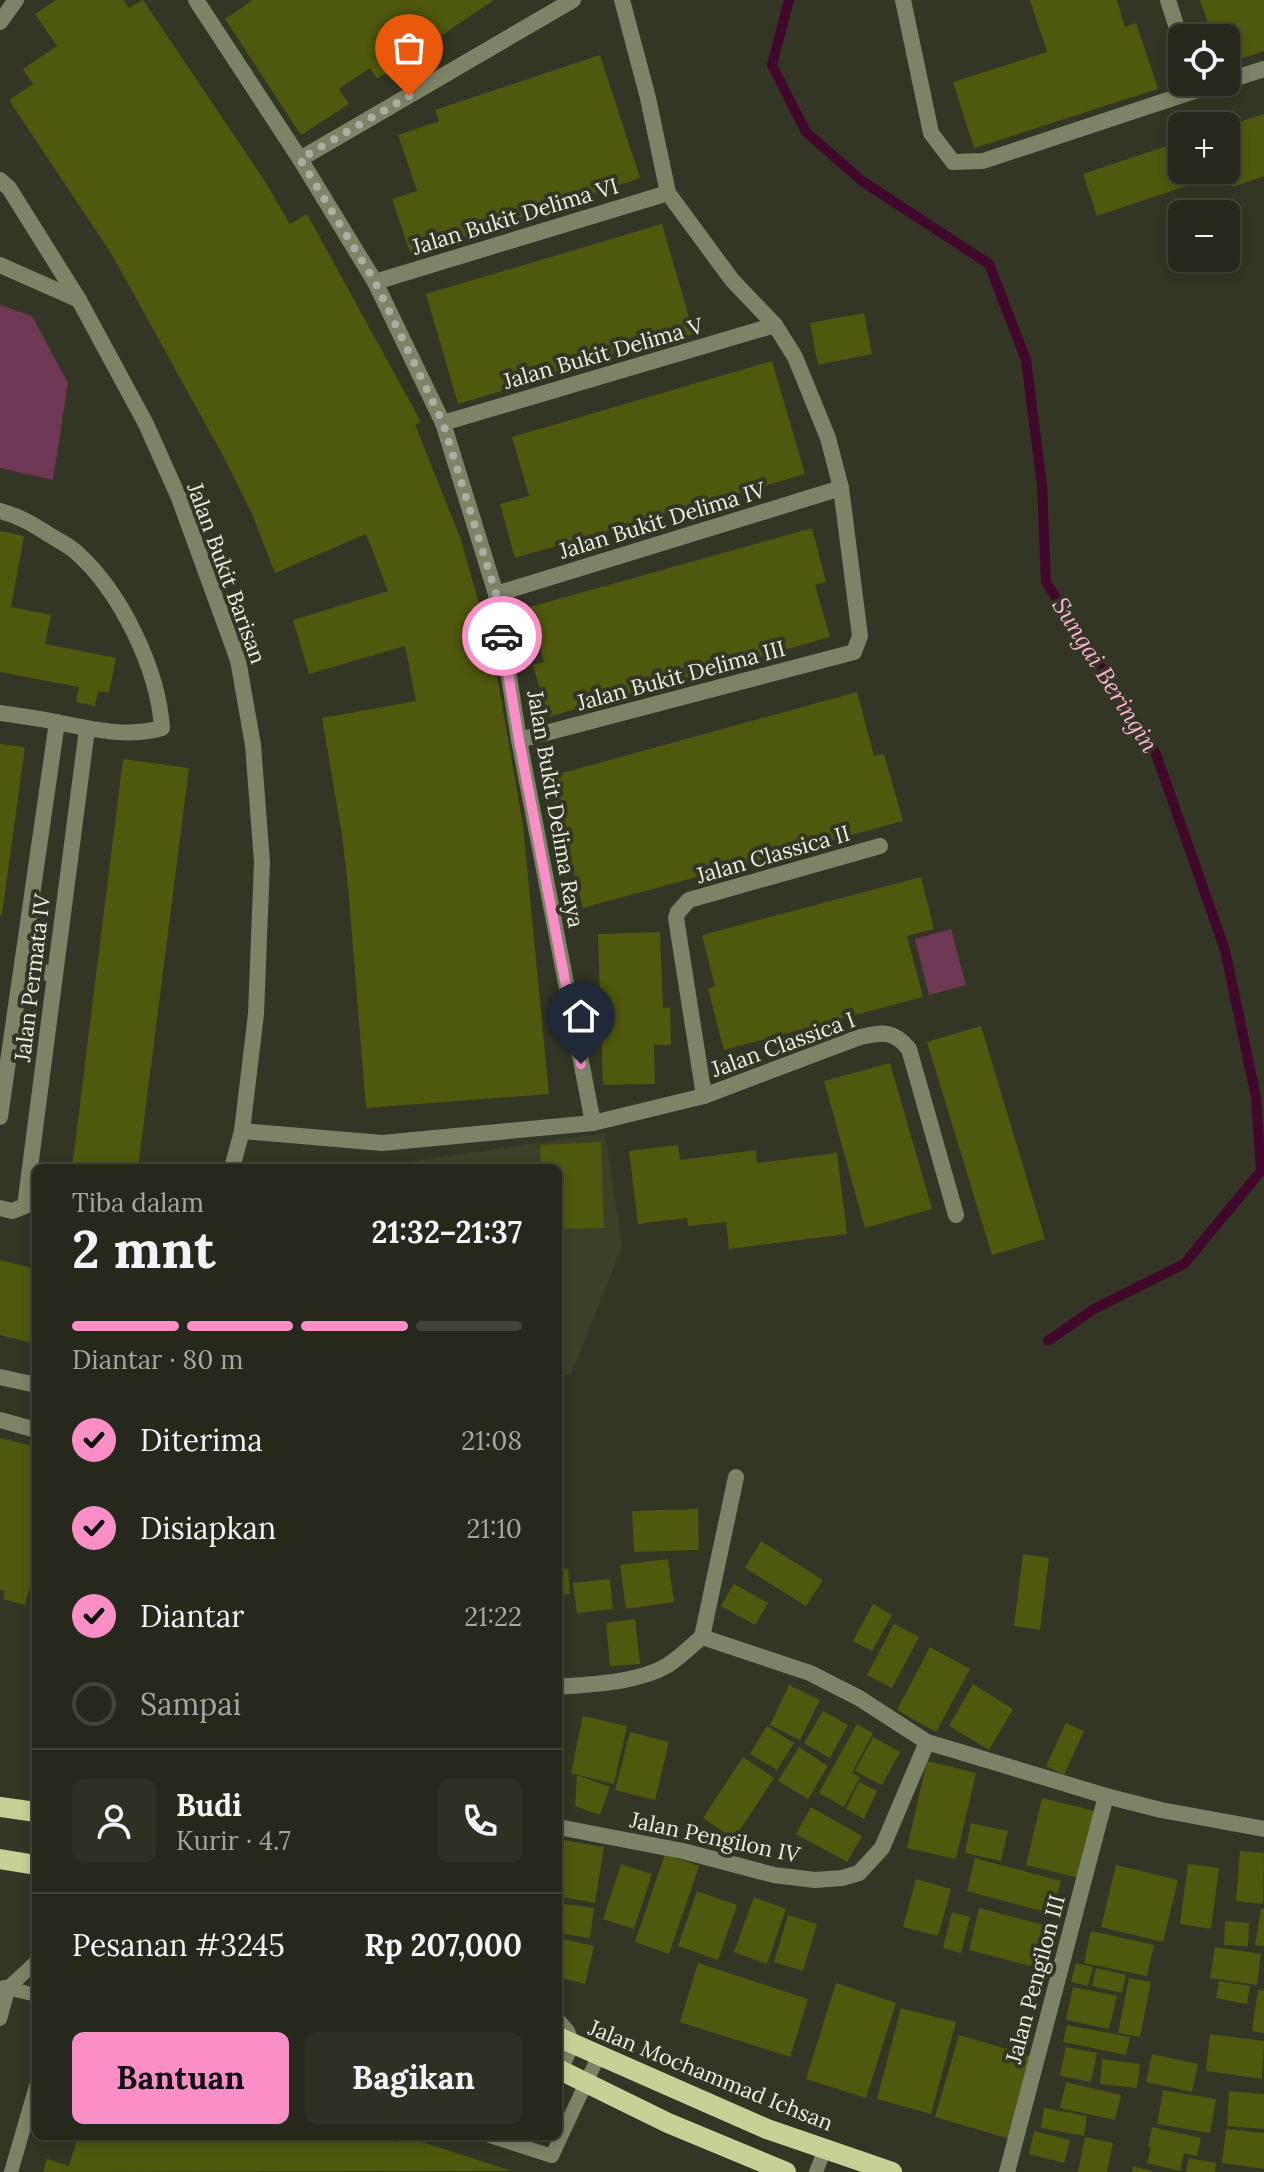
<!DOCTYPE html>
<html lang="id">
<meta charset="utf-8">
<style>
body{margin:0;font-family:Lora,serif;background:#2e3024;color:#f1f3f6;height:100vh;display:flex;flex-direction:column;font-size:30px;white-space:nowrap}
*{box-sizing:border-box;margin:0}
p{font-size:26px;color:#a4a6a3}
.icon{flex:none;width:44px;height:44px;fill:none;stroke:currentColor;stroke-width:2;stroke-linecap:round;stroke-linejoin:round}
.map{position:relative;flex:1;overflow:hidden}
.side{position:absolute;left:32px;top:1164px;width:530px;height:976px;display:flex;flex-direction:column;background:#26281b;border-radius:12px;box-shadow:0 4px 12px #0003,0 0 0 2px #42443a}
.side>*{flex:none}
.fabs{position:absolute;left:1168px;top:24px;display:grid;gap:16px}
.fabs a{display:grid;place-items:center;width:72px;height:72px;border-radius:12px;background:#26281b;box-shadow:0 4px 12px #0003,0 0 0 2px #42443a;font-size:40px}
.pin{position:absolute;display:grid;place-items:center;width:68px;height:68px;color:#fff;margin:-82px -34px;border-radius:50% 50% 50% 0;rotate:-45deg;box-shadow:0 0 8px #0007}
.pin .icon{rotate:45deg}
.courier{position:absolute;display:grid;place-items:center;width:80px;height:80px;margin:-40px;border:6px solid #fa8fc7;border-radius:50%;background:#fff;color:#222;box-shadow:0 2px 10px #0007}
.headline em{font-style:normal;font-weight:700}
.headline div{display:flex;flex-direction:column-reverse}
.headline{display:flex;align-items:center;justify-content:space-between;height:136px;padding:0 40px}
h1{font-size:52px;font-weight:700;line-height:60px}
.bar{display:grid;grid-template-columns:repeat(4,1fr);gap:12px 8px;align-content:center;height:96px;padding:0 40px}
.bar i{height:10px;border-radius:6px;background:#42443a}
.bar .current{background:#fa8fc7}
.bar p{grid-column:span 4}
.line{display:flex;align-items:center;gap:20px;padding:0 40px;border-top:2px solid #42443a}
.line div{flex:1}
.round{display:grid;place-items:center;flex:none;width:84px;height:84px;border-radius:12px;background:#2e3024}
ol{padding:0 40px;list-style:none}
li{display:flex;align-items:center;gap:24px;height:88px}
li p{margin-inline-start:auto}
li .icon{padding:8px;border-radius:50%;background:#fa8fc7;color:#111;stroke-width:4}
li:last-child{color:#a4a6a3}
li i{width:44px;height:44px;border:4px solid #42443a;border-radius:50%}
.primary-button{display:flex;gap:16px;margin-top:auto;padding:16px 40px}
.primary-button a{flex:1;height:92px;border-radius:12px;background:#fa8fc7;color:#111;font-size:32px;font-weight:700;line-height:92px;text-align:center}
.primary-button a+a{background:#2e3024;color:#f1f3f6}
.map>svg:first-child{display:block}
.built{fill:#3c4028}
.green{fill:#6e3754}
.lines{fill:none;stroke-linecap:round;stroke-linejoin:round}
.stream{stroke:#41082b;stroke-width:10}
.building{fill:#4f580d}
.service{stroke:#7d8366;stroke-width:14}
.minor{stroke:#7d8366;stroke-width:16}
.primary{stroke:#c6d195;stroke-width:20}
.done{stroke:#abaea0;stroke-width:8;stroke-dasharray:0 14.4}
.route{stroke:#fa8fc7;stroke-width:10}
.labels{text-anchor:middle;stroke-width:8;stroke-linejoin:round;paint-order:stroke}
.street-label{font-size:22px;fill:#ebeee2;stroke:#333624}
.water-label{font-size:24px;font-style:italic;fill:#fbb0d5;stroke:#333624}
</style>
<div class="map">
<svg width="1264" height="2172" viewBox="0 0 1264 2172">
<rect width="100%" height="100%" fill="#333624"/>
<path class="built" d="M605,1133l17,113 -51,129 -13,-1v-206h-150v-6z"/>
<g class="green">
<path d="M0,305l32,11 36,67 -15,97 -53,-12z"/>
<path d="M951,929l15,56 -37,10 -14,-56z"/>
</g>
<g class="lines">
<path class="stream" d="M789,0l-17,65 34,67 56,49 127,83 37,96 16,125 4,97 110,172 69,196 31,147 5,74 -77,93 -90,45 -46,32"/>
</g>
<g class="building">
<path d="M56,0h67l6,8 14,-8 123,183 24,41 17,-10 114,208 -6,3 46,115 28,99 10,48 24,138 26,269 -183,14 -18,-222 -6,-51 -20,-117 94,-17 -11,-55 -96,28 -16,-54 95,-29 -22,-57 -91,39 -23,-59 -25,-51 -116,-210 -102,-153 24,-16 -10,-15 34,-23 -22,-32z"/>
<path d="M253,0h241l-117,79 -7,-11 -31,21 10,15 -48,31 -76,-116z"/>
<path d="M1030,0h87l8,27 11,-4 22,66 -184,59 -21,-66 94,-30z"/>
<path d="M1200,0h64v51l-38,13v-26h-13z"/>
<path d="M600,55l40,123 -229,77 -19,-56 25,-8 -19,-56 41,-14 -4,-11z"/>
<path d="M1264,114v62l-31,11 -5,-15 -131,44 -14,-42 99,-33v29h44v-44z"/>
<path d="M662,224l32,110 -236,70 -32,-110z"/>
<path d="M864,313l8,41 -54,11 -8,-42z"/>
<path d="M772,361l33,113 -290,84 -15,-54 29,-8 -17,-59z"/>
<path d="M812,528l14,54 -11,3 15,52 -282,80 -15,-52 11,-3 -14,-55z"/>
<path d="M0,531l24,5 -13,71 40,8 -6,29 71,14 -7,35 -11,-2 -3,15 -19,-4 3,-15 -79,-15z"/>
<path d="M857,692l17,64 10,-2 19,67 -320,87 -35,-131z"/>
<path d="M0,744l25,3 -23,168h-2z"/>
<path d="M123,759l66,9 -51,400h-66z"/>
<path d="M921,877l13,52 -27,7 16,61 -199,53 -16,-61 7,-3 -13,-51z"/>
<path d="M660,932l3,76 7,-1 1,38h-17l1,39 -52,1 -5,-151z"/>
<path d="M981,1026l64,213 -53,16 -65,-213z"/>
<path d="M890,1063l42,146 -67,19 -41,-147z"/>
<path d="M601,1142l3,86 -46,1v-61h-17l-1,-23z"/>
<path d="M678,1145l2,15 76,-10 1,13 80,-10 10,81 -118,15 -3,-27 -38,4 -1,-8 -49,6 -9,-73z"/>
<path d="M0,1260l36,9v75l-36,-9z"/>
<path d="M0,1438l36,9v116l-11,42 -22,-6 2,-8 -5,-1z"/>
<path d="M698,1509l1,41 -65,2 -2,-41z"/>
<path d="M761,1541l62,39 -17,26 -61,-38z"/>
<path d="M1023,1554l26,4 -9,72 -26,-4z"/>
<path d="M668,1559l6,43 -48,7 -6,-44z"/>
<path d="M558,1569h10l2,25 -12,1z"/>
<path d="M610,1579l3,30 -36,4 -4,-30z"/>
<path d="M734,1584l34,19 -13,22 -34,-19z"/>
<path d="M873,1604l19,11 -20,36 -19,-10z"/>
<path d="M635,1619l5,45 -30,2 -4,-43z"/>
<path d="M894,1624l25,13 -27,51 -25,-13z"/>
<path d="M930,1647l40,22 -34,63 -39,-22z"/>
<path d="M973,1684l40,25 -24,41 -40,-24z"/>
<path d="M789,1685l31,15 -20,40 -30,-15z"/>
<path d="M823,1711l25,14 -18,33 -26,-15z"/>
<path d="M583,1716l44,10 -13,58 -43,-11z"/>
<path d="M1066,1723l18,8 -20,44 -18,-9z"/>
<path d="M857,1724l16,9 -21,40 8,4 -16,30 -25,-14z"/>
<path d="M767,1726l27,17 -17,27 -27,-16z"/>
<path d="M630,1732l39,10 -14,58 -40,-10z"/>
<path d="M873,1737l27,15 -18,33 -27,-14z"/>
<path d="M799,1747l29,19 -20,33 -30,-18z"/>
<path d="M743,1757l31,21 -40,61 -31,-21z"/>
<path d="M927,1761l49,12 -20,86 -49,-11z"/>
<path d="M577,1775l33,12 -10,28 -25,-9z"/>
<path d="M859,1782l18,9 -13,28 -18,-10z"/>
<path d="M1042,1798l53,13 -16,67 -53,-13z"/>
<path d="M811,1807l51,29 -15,26 -51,-28z"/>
<path d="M971,1823l37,8 -7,30 -36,-8z"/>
<path d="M558,1839l46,8 -9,56 -37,-7z"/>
<path d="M1240,1851l24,2 -1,51 -27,-3z"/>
<path d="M665,1854l34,12 -30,88 -34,-12z"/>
<path d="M975,1858l86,23 -9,33 -85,-23z"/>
<path d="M621,1864l31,10 -18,55 -31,-10z"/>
<path d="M1188,1864l31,4 -8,61 -31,-5z"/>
<path d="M1116,1865l62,15 -15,62 -62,-15z"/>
<path d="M916,1879l35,10 -13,47 -35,-9z"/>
<path d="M697,1891l40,14 -19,55 -40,-14z"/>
<path d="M754,1897l32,12 -19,55 -33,-12z"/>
<path d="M558,1903l36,5 -4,30 -32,-5z"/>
<path d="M979,1908l80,21 -10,42 -80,-21z"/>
<path d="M1261,1909h3v37l-9,-1z"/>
<path d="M952,1912l18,5 -9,36 -18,-5z"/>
<path d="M788,1915l29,9 -14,47 -29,-9z"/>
<path d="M1225,1921l24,2 -1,23 -24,-1z"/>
<path d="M1091,1931l63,14 -7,31 -63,-13z"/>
<path d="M558,1938l36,8 -9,38 -27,-7z"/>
<path d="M1215,1947l46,7 -4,31 -47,-7z"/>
<path d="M698,1963l110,36 -18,58 -110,-35z"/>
<path d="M1076,1963l17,4 -5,19 -17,-4z"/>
<path d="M1096,1968l30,7 -4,18 -30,-7z"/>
<path d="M1129,1978l22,4 -11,55 -22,-4z"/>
<path d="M1219,1981l31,5 -3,18 -31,-6z"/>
<path d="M836,1983l60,20 -30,95 -60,-19z"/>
<path d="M1073,1987l44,9 -8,33 -43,-9z"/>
<path d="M1258,1990l6,1v42l-12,-2z"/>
<path d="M901,2008l55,14 -25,92 -54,-15z"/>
<path d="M1067,2025l63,12 -4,18 -63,-13z"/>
<path d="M1210,2034l54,7 -2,38 -56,-8z"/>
<path d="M959,2035l75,22 -24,82 -75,-22z"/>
<path d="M1066,2047l31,6 -6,29 -31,-6z"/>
<path d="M1152,2054l46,10 -6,28 -46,-10z"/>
<path d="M1102,2059l38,5 -3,24 -37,-4z"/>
<path d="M1066,2082l55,13 -6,25 -55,-12z"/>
<path d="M1163,2090l53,9 -6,34 -53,-9z"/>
<path d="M1229,2091l35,3v35l-37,-3z"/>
<path d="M1044,2108l43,8 -3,20 -43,-8z"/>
<path d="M1152,2127l49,11 -4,18 -13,-3 -4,18 -33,-8 4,-16 -3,-1z"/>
<path d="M1226,2129l38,4v36l-42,-6z"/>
<path d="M1034,2131l36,9 -6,23 -35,-9z"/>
<path d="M78,2136h297l21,7 3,-7h4l109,35 -469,1 4,-13 22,7z"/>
<path d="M1085,2137l28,6 -6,29h-29z"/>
<path d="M1189,2158l27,5 -1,9h-29z"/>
<path d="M1133,2166l19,5v1h-20z"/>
</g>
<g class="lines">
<g class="service">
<path d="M4,1987l32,8"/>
<path d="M0,2019l9,-32 27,-25"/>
<path d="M490,2136l62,20 47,-101"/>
<path d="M11,2172l25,-86"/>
<path d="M816,2172l9,-23"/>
</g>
<g class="minor">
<path d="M196,0l104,159 75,123 68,141 53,171 23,146 74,383"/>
<path d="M903,0l28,133 22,29 30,-1 239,-79"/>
<path d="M1168,0l14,44"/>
<path d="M0,22l16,-22"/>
<path d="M1226,81l38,-12"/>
<path d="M300,159l273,-159"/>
<path d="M0,180l9,8 70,112 67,124 33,74 59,162 15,85 9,117 -6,152 -14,117 -10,37"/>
<path d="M0,265l79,35"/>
<path d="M375,282l293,-89"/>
<path d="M443,423l332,-98"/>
<path d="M0,511c18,5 29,11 45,21 10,7 22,12 31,20 45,40 82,117 86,176 -35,10 -70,1 -106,-6 -18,-4 -37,-6 -56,-9"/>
<path d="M496,594l345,-106"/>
<path d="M519,740l335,-88 6,-16 -19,-148 -13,-50 -33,-81 -20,-32 -43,-45 -64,-87 -20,-95 -26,-98"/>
<path d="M22,966l33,9"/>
<path d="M704,1096l-28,-178 2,-6 11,-12 191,-54"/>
<path d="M0,1117l57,-395"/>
<path d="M242,1131l140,12 211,-20 111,-27 156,-59c23,-5 33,-7 49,12l47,166"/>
<path d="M0,1208l12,3 13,-5 62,-477"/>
<path d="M0,1377l36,8"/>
<path d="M0,1420l36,10"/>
<path d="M702,1637l108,36 49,25 68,44 179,54 55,14 103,19"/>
<path d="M702,1637l34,-160"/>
<path d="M558,1687c34,-3 80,-4 110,-22 12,-8 23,-19 34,-28"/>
<path d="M558,1827l125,24 91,24 41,5 27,-2 17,-5 23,-25 45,-106"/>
<path d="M558,2021l9,10 5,13 -12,26"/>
<path d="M1007,2172l99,-376"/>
</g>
<g class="primary">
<path d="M0,1807l36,5"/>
<path d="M0,1859l36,6"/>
<path d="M558,2037l209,92 125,43"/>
<path d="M558,2069l110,54 118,49"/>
</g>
</g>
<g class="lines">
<path class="done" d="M409,96l-109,63 75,123 68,141 53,171 6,42"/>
<path class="route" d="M502,636l17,104 62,324"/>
</g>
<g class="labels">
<g class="street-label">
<text transform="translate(515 216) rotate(-17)" y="8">Jalan Bukit Delima VI</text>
<text transform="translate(603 353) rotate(-16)" y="8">Jalan Bukit Delima V</text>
<text transform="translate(662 520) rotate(-17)" y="8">Jalan Bukit Delima IV</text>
<text transform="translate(227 573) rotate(70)" y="8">Jalan Bukit Barisan</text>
<text transform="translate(681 675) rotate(-15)" y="8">Jalan Bukit Delima III</text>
<text transform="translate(556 809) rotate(80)" y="8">Jalan Bukit Delima Raya</text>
<text transform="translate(773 854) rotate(-16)" y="8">Jalan Classica II</text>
<text transform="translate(32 978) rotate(-83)" y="8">Jalan Permata IV</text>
<text transform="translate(783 1044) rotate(-20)" y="8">Jalan Classica I</text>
<text transform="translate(715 1837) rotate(12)" y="8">Jalan Pengilon IV</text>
<text transform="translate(1035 1979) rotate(-75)" y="8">Jalan Pengilon III</text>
<text transform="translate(711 2075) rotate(22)" y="8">Jalan Mochammad Ichsan</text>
</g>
<g class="water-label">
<text transform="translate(1105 675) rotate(58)" y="8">Sungai Beringin</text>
</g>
</g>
</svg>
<div class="fabs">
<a><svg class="icon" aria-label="locate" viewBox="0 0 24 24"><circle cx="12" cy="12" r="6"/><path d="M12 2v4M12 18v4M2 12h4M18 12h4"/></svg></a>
<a>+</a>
<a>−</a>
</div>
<div class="pin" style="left:409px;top:96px;background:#ea580c"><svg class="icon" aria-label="bag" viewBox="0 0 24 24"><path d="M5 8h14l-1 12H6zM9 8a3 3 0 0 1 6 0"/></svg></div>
<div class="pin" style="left:581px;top:1064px;background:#1f2937"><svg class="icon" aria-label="home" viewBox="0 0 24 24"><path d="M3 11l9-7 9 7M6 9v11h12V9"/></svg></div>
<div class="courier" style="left:502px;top:636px"><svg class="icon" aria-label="car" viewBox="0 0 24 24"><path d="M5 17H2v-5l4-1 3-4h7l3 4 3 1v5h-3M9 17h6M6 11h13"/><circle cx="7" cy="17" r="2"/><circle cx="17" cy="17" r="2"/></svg></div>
<section class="side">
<div class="headline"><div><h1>2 mnt</h1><p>Tiba dalam</p></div><em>21:32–21:37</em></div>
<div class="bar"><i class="current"></i><i class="current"></i><i class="current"></i><i></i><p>Diantar · 80 m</p></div>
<ol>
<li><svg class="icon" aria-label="check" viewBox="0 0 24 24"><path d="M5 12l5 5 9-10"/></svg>Diterima<p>21:08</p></li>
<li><svg class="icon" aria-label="check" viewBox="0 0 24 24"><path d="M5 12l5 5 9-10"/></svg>Disiapkan<p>21:10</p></li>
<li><svg class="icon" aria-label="check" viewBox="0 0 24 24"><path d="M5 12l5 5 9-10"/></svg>Diantar<p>21:22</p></li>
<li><i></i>Sampai</li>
</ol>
<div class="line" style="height:144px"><a class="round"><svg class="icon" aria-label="person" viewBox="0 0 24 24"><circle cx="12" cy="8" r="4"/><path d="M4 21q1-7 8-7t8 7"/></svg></a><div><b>Budi</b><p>Kurir · 4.7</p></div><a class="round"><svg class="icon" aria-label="phone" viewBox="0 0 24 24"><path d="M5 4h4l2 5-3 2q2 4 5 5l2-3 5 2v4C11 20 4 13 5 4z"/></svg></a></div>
<div class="line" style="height:104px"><div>Pesanan #3245</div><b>Rp 207,000</b></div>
<div class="primary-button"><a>Bantuan</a><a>Bagikan</a></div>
</section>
</div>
